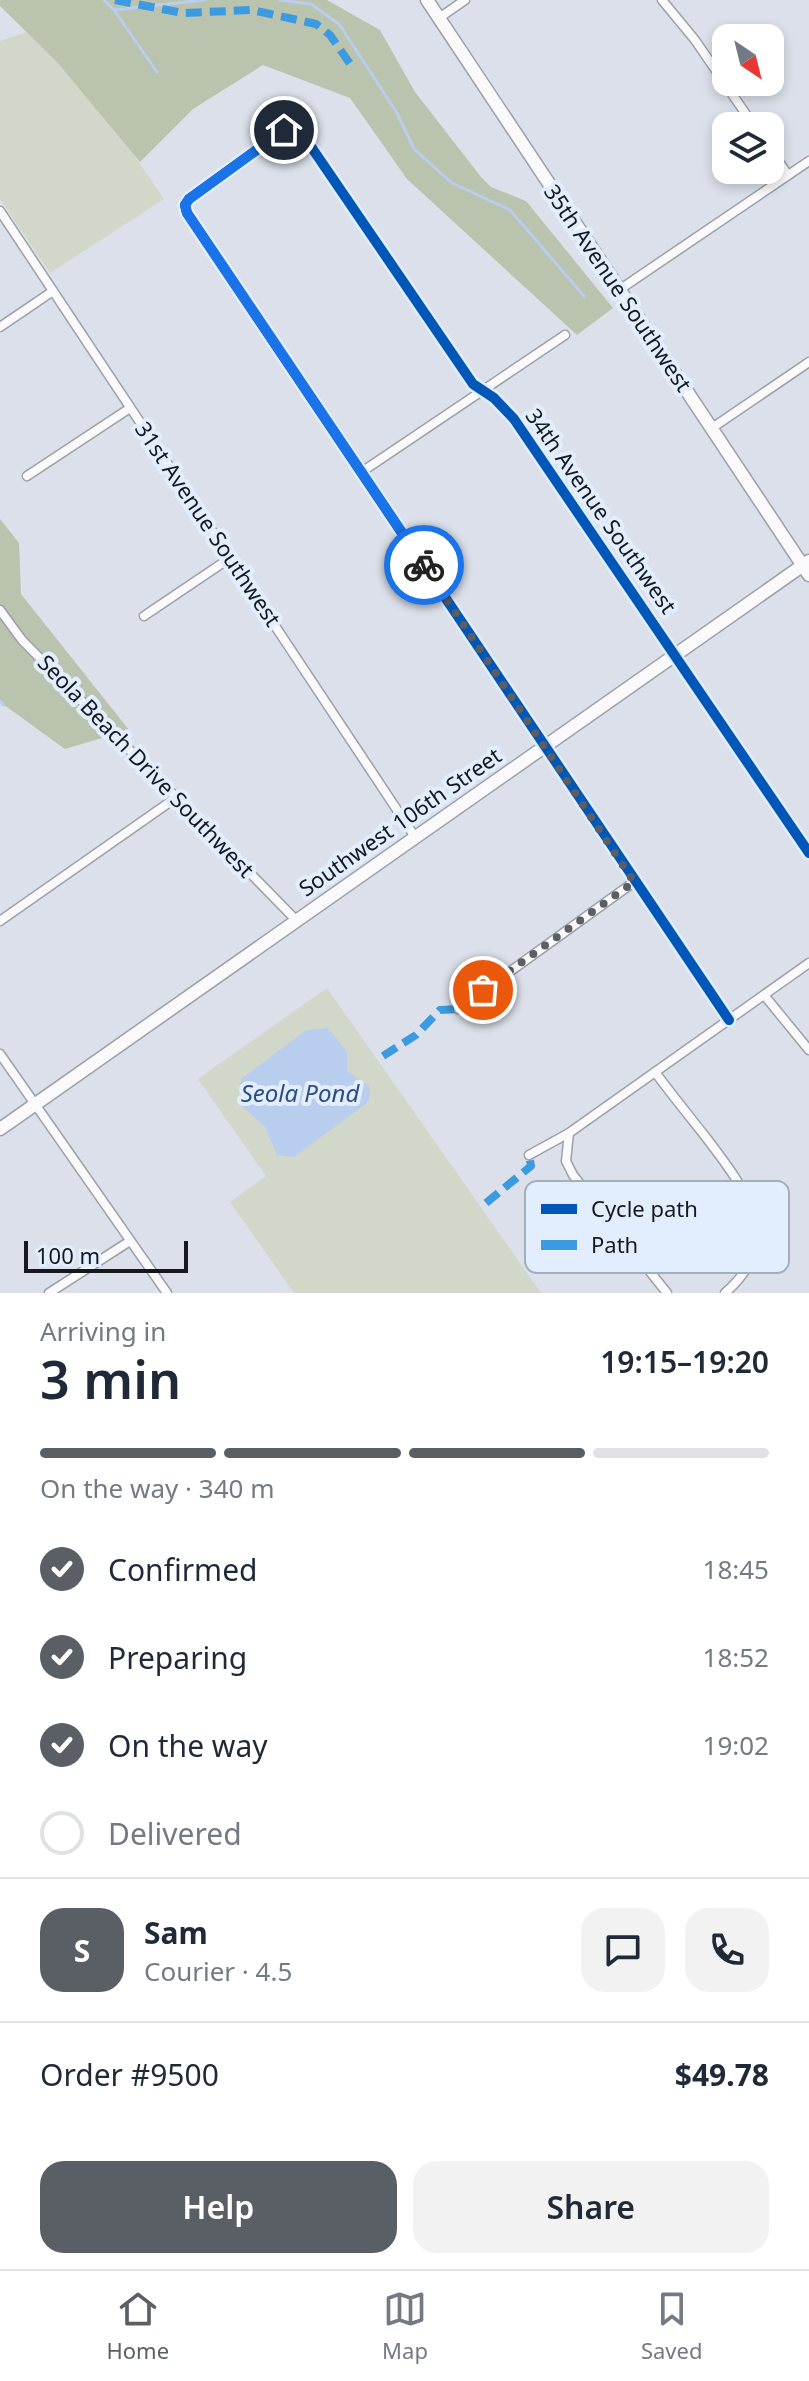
<!DOCTYPE html>
<meta charset="utf-8">
<style>
body{margin:0;font-family:"Noto Sans",sans-serif;background:#f2f2f3;color:#1f2937;height:100vh;display:flex;flex-direction:column;font-size:30px;white-space:nowrap}
*{box-sizing:border-box;margin:0}
p{font-size:26px;color:#747a83}
.icon{flex:none;width:44px;height:44px;fill:none;stroke:currentColor;stroke-width:2;stroke-linecap:round;stroke-linejoin:round}
.map{position:relative;height:1293px;overflow:hidden}
.panel{display:flex;flex-direction:column;background:#fff;flex:1}
.panel>*{flex:none}
.needle{width:52px;rotate:145deg}
.tools{position:absolute;left:712px;top:24px;display:grid;gap:16px}
.tools a{display:grid;place-items:center;width:72px;height:72px;border-radius:16px;background:#fff;box-shadow:0 4px 12px #0003;font-size:40px}
.scale{position:absolute;left:24px;bottom:20px;width:164px;box-sizing:border-box;padding-left:8px;border:4px solid #15181e;border-top:0;font-size:22px;line-height:28px;white-space:nowrap;color:#15181e;-webkit-text-stroke:6px #e2edfd;paint-order:stroke}
.pin{position:absolute;display:grid;place-items:center;width:68px;height:68px;color:#fff;margin:-34px;border:4px solid #fff;border-radius:50%;box-shadow:0 2px 8px #0007}
.courier{position:absolute;display:grid;place-items:center;width:80px;height:80px;margin:-40px;border:6px solid #1a73e8;border-radius:50%;background:#fff;color:#222;box-shadow:0 2px 10px #0007}
.overview em{font-style:normal;font-weight:600}
.overview div{display:flex;flex-direction:column-reverse}
.overview{display:flex;align-items:center;justify-content:space-between;height:136px;padding:0 40px}
h1{font-size:52px;font-weight:600;line-height:60px}
.bar{display:grid;grid-template-columns:repeat(4,1fr);gap:12px 8px;align-content:center;height:96px;padding:0 40px}
.bar i{height:10px;border-radius:6px;background:#e0e1e3}
.bar .active{background:#5a5e65}
.bar p{grid-column:span 4}
.line{display:flex;align-items:center;gap:20px;padding:0 40px;border-top:2px solid #e0e1e3}
.line div{flex:1}
.round{display:grid;place-items:center;flex:none;width:84px;height:84px;border-radius:24px;background:#f2f2f3}
ol{padding:0 40px;list-style:none}
li{display:flex;align-items:center;gap:24px;height:88px}
li p{margin-inline-start:auto}
li .icon{padding:8px;border-radius:50%;background:#5a5e65;color:#fff;stroke-width:4}
li:last-child{color:#747a83}
li i{width:44px;height:44px;border:4px solid #e0e1e3;border-radius:50%}
.cta{display:flex;gap:16px;margin-top:auto;padding:16px 40px}
.cta a{flex:1;height:92px;border-radius:24px;background:#5a5e65;color:#fff;font-size:32px;font-weight:600;line-height:92px;text-align:center}
.cta a+a{background:#f2f2f3;color:#1f2937}
.dock{display:flex;justify-content:space-around;align-items:center;height:112px;border-top:2px solid #e0e1e3;background:#fff;font-size:22px;color:#747a83}
.dock a{display:grid;justify-items:center;gap:4px}
.dock .active{color:#5a5e65}
.map>svg:first-child{display:block}
.green{fill:#d1d8ca}
.forest{fill:#bac3ae}
.water{fill:#b9cdee}
.lines{fill:none;stroke-linecap:round;stroke-linejoin:round}
.stream{stroke:#b9cdee;stroke-width:3}
.street-casing{stroke:#9ca0a7;stroke-width:11}
.secondary-casing{stroke:#9ca0a7;stroke-width:15}
.street{stroke:#fafafc;stroke-width:8}
.secondary{stroke:#fafafc;stroke-width:12}
.quiet{stroke:#3b9ae0;stroke-width:8;stroke-dasharray:16 8;stroke-linecap:butt}
.cycleway-casing{stroke:#e2edfd;stroke-width:15}
.cycleway{stroke:#0057b8;stroke-width:10}
.done{stroke:#5a5e65;stroke-width:8;stroke-dasharray:0 14.4}
.route{stroke:#1a73e8;stroke-width:10}
.labels{text-anchor:middle;stroke-width:8;stroke-linejoin:round;paint-order:stroke}
.street-label{font-size:22px;fill:#15181e;stroke:#e2edfd}
.water-label{font-size:24px;font-style:italic;fill:#2e4d83;stroke:#e2edfd}
.key{fill:#e2edfd;stroke:#a4adba;stroke-width:2}
.key-label{font-size:22px;fill:#15181e}
</style>
<div class="map">
<svg width="809" height="1293" viewBox="0 0 809 1293">
<rect width="100%" height="100%" fill="#dbe0ea"/>
<g class="green">
<path d="M35,29l28,22 101,148 -114,74 -50,-74v-158z"/>
<path d="M327,988l214,305h-247l-64,-91 36,-26 -68,-97z"/>
</g>
<g class="forest">
<path d="M0,0h327l53,30 35,62 66,85 10,10 35,14 87,107 -36,27 -170,-156 -57,-81 -87,-33 -70,44 -53,53 -83,-100 -57,-56z"/>
<path d="M0,519l19,24 2,51 108,136 -64,19 -65,-47z"/>
</g>
<path class="water" d="M328,1028l19,24v19l23,16 -1,14 -75,56 -17,-2 -12,-28 -25,-23 1,-25 65,-49z"/>
<g class="lines">
<g class="stream">
<path d="M104,0l10,10 90,-10"/>
<path d="M280,0l31,4 28,20 58,89 17,36 38,34 58,27 74,86"/>
<path d="M114,10l43,62"/>
<path d="M0,701l3,4"/>
</g>
<g class="street-casing">
<g id="street">
<path d="M662,0l33,40 59,86"/>
<path d="M439,18l26,-18"/>
<path d="M770,149l18,26"/>
<path d="M0,211l415,626"/>
<path d="M619,290l190,-129"/>
<path d="M0,327l53,-36"/>
<path d="M712,428l97,-66"/>
<path d="M363,471l202,-136"/>
<path d="M27,476l103,-68"/>
<path d="M0,610l22,30 273,279"/>
<path d="M144,616l86,-58"/>
<path d="M0,921l177,-124"/>
<path d="M764,995l45,55"/>
<path d="M458,1009l176,-127"/>
<path d="M729,1020l-542,-807 -2,-8 4,-6 95,-69 17,2 172,252 21,14 20,21 295,434"/>
<path d="M0,1054l167,239"/>
<path d="M655,1072c17,23 35,45 53,68 38,50 77,101 17,153"/>
<path d="M569,1133l-3,28 7,14 94,118"/>
<path d="M529,1155l40,-22 240,-170"/>
<path d="M49,1293l81,-52"/>
</g>
</g>
<g class="secondary-casing">
<g id="secondary">
<path d="M427,0l382,575"/>
<path d="M0,1129l809,-568"/>
</g>
</g>
<use href="#street" class="street"/>
<use href="#secondary" class="secondary"/>
<g class="quiet">
<path d="M115,0l68,13 69,-3 64,14 14,11 23,33"/>
<path d="M383,1056l33,-21 24,-25 18,-1"/>
<path d="M486,1203l45,-37 -2,-11"/>
</g>
<g class="cycleway-casing">
<path id="cycleway" d="M729,1020l-542,-807 -2,-8 4,-6 95,-69 17,2 172,252 21,14 20,21 295,434"/>
</g>
<use href="#cycleway" class="cycleway"/>
</g>
<g class="lines">
<path class="done" d="M424,565l210,317 -151,108"/>
<path class="route" d="M284,130l-95,69 -4,6 2,8 237,352"/>
</g>
<g class="labels">
<g class="street-label">
<text transform="translate(618 288) rotate(56)" y="8">35th Avenue Southwest</text>
<text transform="translate(601 511) rotate(55)" y="8">34th Avenue Southwest</text>
<text transform="translate(208 524) rotate(56)" y="8">31st Avenue Southwest</text>
<text transform="translate(146 766) rotate(46)" y="8">Seola Beach Drive Southwest</text>
<text transform="translate(400 822) rotate(-35)" y="8">Southwest 106th Street</text>
</g>
<g class="water-label">
<text x="300" y="1102">Seola Pond</text>
</g>
</g>
<rect x="525" y="1181" width="264" height="92" rx="12" class="key"/>
<rect x="541" y="1204" width="36" height="10" fill="#0057b8"/>
<rect x="541" y="1240" width="36" height="10" fill="#3b9ae0"/>
<g class="key-label">
<text x="591" y="1217">Cycle path</text>
<text x="591" y="1253">Path</text>
</g>
</svg>
<div class="tools">
<a><svg class="needle" viewBox="-14 -14 28 28"><path d="M0-13l5 13h-10z" fill="#e53935"/><path d="M0 13l5-13h-10z" fill="#747a83"/></svg></a>
<a><svg class="icon" aria-label="layers" viewBox="0 0 24 24"><path d="M12 4l9 5-9 5-9-5zM3 14l9 5 9-5"/></svg></a>
</div>
<div class="scale">100 m</div>
<div class="pin" style="left:483px;top:990px;background:#ea580c"><svg class="icon" aria-label="bag" viewBox="0 0 24 24"><path d="M5 8h14l-1 12H6zM9 8a3 3 0 0 1 6 0"/></svg></div>
<div class="pin" style="left:284px;top:130px;background:#1f2937"><svg class="icon" aria-label="home" viewBox="0 0 24 24"><path d="M3 11l9-7 9 7M6 9v11h12V9"/></svg></div>
<div class="courier" style="left:424px;top:565px"><svg class="icon" aria-label="bike" viewBox="0 0 24 24"><circle cx="6" cy="16" r="4"/><circle cx="18" cy="16" r="4"/><path d="M6 16l4-8h5l3 8M10 8l3 8H6M13 5h3"/></svg></div>
</div>
<section class="panel">
<div class="overview"><div><h1>3 min</h1><p>Arriving in</p></div><em>19:15–19:20</em></div>
<div class="bar"><i class="active"></i><i class="active"></i><i class="active"></i><i></i><p>On the way · 340 m</p></div>
<ol>
<li><svg class="icon" aria-label="check" viewBox="0 0 24 24"><path d="M5 12l5 5 9-10"/></svg>Confirmed<p>18:45</p></li>
<li><svg class="icon" aria-label="check" viewBox="0 0 24 24"><path d="M5 12l5 5 9-10"/></svg>Preparing<p>18:52</p></li>
<li><svg class="icon" aria-label="check" viewBox="0 0 24 24"><path d="M5 12l5 5 9-10"/></svg>On the way<p>19:02</p></li>
<li><i></i>Delivered</li>
</ol>
<div class="line" style="height:144px"><b class="round" style="background:#5a5e65;color:#fff">S</b><div><b>Sam</b><p>Courier · 4.5</p></div><a class="round"><svg class="icon" aria-label="chat" viewBox="0 0 24 24"><path d="M4 5h16v11H9l-5 4z"/></svg></a><a class="round"><svg class="icon" aria-label="phone" viewBox="0 0 24 24"><path d="M5 4h4l2 5-3 2q2 4 5 5l2-3 5 2v4C11 20 4 13 5 4z"/></svg></a></div>
<div class="line" style="height:104px"><div>Order #9500</div><b>$49.78</b></div>
<div class="cta"><a>Help</a><a>Share</a></div>
</section>
<nav class="dock">
<a class="active"><svg class="icon" aria-label="home" viewBox="0 0 24 24"><path d="M3 11l9-7 9 7M6 9v11h12V9"/></svg>Home</a>
<a><svg class="icon" aria-label="map" viewBox="0 0 24 24"><path d="M3 6l6-2 6 2 6-2v14l-6 2-6-2-6 2zM9 4v14M15 6v14"/></svg>Map</a>
<a><svg class="icon" aria-label="saved" viewBox="0 0 24 24"><path d="M7 4h10v16l-5-4-5 4z"/></svg>Saved</a>
</nav>
